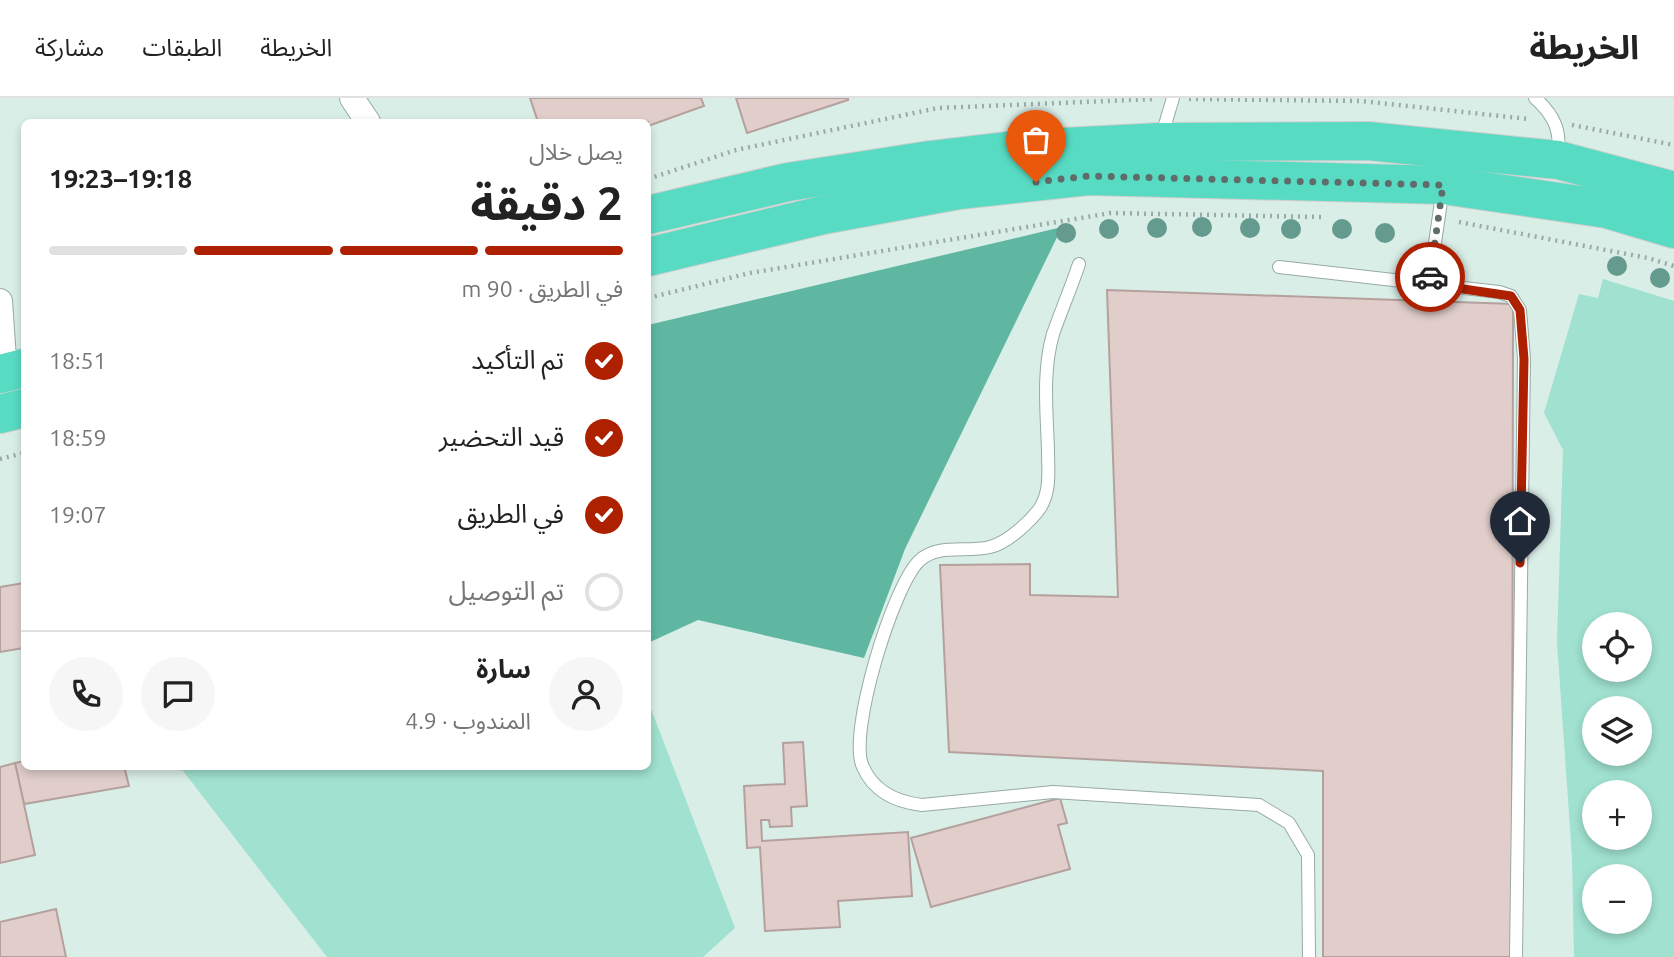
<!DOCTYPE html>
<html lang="ar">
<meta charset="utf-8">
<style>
body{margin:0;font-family:Ubuntu,"Noto Sans Arabic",sans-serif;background:#f6f6f6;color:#222;direction:rtl;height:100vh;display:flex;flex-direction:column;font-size:26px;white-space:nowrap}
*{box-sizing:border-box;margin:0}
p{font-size:23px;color:#767676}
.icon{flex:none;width:38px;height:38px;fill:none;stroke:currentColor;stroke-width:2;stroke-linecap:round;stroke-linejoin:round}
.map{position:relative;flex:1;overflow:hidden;direction:ltr}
.side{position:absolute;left:21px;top:21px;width:630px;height:651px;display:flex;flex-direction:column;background:#fff;border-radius:10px;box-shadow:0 4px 10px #0003;direction:rtl}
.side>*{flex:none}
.tools{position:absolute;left:1582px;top:514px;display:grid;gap:14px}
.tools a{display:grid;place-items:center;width:70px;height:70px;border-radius:50%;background:#fff;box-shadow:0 4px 10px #0003;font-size:35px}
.pin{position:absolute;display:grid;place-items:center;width:60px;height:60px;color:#fff;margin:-72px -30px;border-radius:50% 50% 50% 0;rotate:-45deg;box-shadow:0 0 7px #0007}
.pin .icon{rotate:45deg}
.courier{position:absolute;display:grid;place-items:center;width:70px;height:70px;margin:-35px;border:5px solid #ae2100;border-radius:50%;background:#fff;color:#222;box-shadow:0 2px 9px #0007}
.headline em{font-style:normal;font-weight:700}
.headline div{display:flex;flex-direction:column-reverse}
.headline{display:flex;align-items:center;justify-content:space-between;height:119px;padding:0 28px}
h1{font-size:46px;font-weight:700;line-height:52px}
.bar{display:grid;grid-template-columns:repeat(4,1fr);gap:10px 7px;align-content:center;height:84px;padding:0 28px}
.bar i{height:9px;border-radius:5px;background:#e0e0e0}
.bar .selected{background:#ae2100}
.bar p{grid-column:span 4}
.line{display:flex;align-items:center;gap:18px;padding:0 28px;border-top:2px solid #e0e0e0}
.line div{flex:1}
.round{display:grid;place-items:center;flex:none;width:74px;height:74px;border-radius:37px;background:#f6f6f6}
ol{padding:0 28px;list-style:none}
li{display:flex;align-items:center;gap:21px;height:77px}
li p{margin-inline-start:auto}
li .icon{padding:7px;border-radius:50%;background:#ae2100;color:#fff;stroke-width:4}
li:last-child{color:#767676}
li i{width:38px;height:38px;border:4px solid #e0e0e0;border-radius:50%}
header{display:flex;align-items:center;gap:42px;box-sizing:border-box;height:98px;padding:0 35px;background:#fff;border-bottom:2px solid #e0e0e0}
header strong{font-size:33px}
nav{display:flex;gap:38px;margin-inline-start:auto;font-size:24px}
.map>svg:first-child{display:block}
.green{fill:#a0e1cf;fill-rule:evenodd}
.forest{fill:#5fb7a2}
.building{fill:#e1ceca;stroke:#b4a19d;stroke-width:2}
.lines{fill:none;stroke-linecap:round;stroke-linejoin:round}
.service-casing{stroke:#97aaa4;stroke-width:14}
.minor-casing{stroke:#97aaa4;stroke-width:26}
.trunk-casing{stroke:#cecfcf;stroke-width:40}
.path{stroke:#9baaa6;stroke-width:4.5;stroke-dasharray:2 5;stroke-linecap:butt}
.service{stroke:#fff;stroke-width:12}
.minor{stroke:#fff;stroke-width:24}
.trunk{stroke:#57dbc2;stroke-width:38}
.tree{fill:#659a8f}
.done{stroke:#606c69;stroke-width:7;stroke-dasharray:0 12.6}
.route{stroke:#ae2100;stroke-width:9}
</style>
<header>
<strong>الخريطة</strong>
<nav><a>الخريطة</a><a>الطبقات</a><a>مشاركة</a></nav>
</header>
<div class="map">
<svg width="1674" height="859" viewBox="0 0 1674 859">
<rect width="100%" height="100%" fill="#daeee8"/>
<g class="green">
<path d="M1603,181l71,22v656h-100l-2,-100 -15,-215 6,-192 -19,-37 35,-119 19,4zM1594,527h46v45h-46zM1594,611h46v45h-46zM1594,695h46v45h-46zM1594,779h46v45h-46z"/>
<path d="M648,603l87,227 -32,29h-376l-147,-190 468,-1z"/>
</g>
<path class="forest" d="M1062,129l-157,322 -41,109 -166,-38 -50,23v-318z"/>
<g class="building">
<path d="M530,0h171l3,8 -56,20v-4h-110z"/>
<path d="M736,0h112v2l-101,33z"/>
<path d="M1107,192l406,14 -1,653h-189v-186l-374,-19 -9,-187 90,-1v31l88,2z"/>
<path d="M24,485v65l-24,4v-65z"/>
<path d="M803,644l4,64 -16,1 1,19 -22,1 -1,-7h-8l1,21 146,-9 4,64 -74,5 2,26 -75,4 -5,-84 -13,1 -3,-62 41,-2 -2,-41z"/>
<path d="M24,663v5h100l5,20 -105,18 -9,-41z"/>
<path d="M15,665l20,92 -35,8v-96z"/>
<path d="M1060,700l7,25 -9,2 12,44 -139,38 -20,-69z"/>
<path d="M56,811l10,48h-66v-35z"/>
</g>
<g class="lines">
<g class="service-casing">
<g id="service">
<path d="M1535,0c19,17 26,32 23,57"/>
<path d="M1161,40l12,-40"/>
<path d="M1079,166c-8,24 -18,47 -26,70 -11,38 -6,79 -5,117 0,19 3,40 -8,57 -10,14 -33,35 -50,39 -24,6 -52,-4 -71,14 -26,25 -72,174 -56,206 11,25 33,35 59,38l131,-13 206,13 30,18 19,32 1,102"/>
<path d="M1279,169l220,25 12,4 9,14 4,49 -8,598"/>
<path d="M1429,186l14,-96"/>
</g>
</g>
<g class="minor-casing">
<g id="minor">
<path d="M352,0l16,24"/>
<path d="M0,203l5,72"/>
</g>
</g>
<g class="trunk-casing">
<g id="trunk">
<path d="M648,117l140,-33 142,-22 94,-11 136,-7 208,-1 190,19 116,31"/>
<path d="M648,159l175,-42 136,-25 129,-14 355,9 164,24 67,20"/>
<path d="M0,276l24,-6"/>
<path d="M0,316l24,-6"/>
</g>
</g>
<g class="path">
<path d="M1189,1l172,2 168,18"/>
<path d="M1572,27l102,20"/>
<path d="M648,81l88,-29 202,-42 218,-9"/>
<path d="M1459,124l189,36 26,8"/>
<path d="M648,200l102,-25 361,-60 210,4"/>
<path d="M0,361l24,-6"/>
</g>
<use href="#service" class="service"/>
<use href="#minor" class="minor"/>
<use href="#trunk" class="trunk"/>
</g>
<g class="tree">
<circle cx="1202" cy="129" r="10"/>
<circle cx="1157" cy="130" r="10"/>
<circle cx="1250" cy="130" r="10"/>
<circle cx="1109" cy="131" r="10"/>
<circle cx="1291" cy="131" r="10"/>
<circle cx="1342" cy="131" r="10"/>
<circle cx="1066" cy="135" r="10"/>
<circle cx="1385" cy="135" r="10"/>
<circle cx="1617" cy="168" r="10"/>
<circle cx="1660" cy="180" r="10"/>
</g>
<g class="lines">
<path class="done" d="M1036,84l52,-6 355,9 -13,92"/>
<path class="route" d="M1430,179l-1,7 82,12 9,14 4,49 -4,204"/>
</g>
</svg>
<div class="tools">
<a><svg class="icon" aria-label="locate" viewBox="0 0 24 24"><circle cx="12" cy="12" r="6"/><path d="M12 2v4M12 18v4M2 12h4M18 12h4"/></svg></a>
<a><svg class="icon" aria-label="layers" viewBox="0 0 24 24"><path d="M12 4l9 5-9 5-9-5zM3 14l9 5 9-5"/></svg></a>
<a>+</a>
<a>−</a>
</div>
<div class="pin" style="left:1036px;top:84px;background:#ea580c"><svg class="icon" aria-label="bag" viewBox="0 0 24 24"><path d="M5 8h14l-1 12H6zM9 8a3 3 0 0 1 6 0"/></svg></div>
<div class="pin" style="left:1520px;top:465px;background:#1f2937"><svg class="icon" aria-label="home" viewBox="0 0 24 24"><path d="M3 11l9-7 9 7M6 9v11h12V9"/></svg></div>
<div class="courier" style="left:1430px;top:179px"><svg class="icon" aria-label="car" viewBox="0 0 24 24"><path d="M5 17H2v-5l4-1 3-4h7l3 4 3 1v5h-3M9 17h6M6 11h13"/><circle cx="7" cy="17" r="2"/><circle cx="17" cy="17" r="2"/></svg></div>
<section class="side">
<div class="headline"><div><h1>2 دقيقة</h1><p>يصل خلال</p></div><em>19:18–19:23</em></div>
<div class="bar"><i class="selected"></i><i class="selected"></i><i class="selected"></i><i></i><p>في الطريق · 90 m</p></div>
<ol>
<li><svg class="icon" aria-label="check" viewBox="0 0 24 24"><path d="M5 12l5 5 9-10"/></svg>تم التأكيد<p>18:51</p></li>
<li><svg class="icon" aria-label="check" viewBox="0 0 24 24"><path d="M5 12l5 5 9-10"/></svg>قيد التحضير<p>18:59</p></li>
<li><svg class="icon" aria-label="check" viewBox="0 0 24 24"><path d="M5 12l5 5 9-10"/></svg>في الطريق<p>19:07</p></li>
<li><i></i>تم التوصيل</li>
</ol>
<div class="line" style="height:126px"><a class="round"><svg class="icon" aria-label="person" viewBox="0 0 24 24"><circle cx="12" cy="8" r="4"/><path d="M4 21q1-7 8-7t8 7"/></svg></a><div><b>سارة</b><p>المندوب · 4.9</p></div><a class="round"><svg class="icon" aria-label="chat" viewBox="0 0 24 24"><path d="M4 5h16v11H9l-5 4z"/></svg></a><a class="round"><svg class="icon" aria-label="phone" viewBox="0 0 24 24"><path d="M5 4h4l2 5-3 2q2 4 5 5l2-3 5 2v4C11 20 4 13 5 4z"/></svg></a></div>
</section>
</div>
